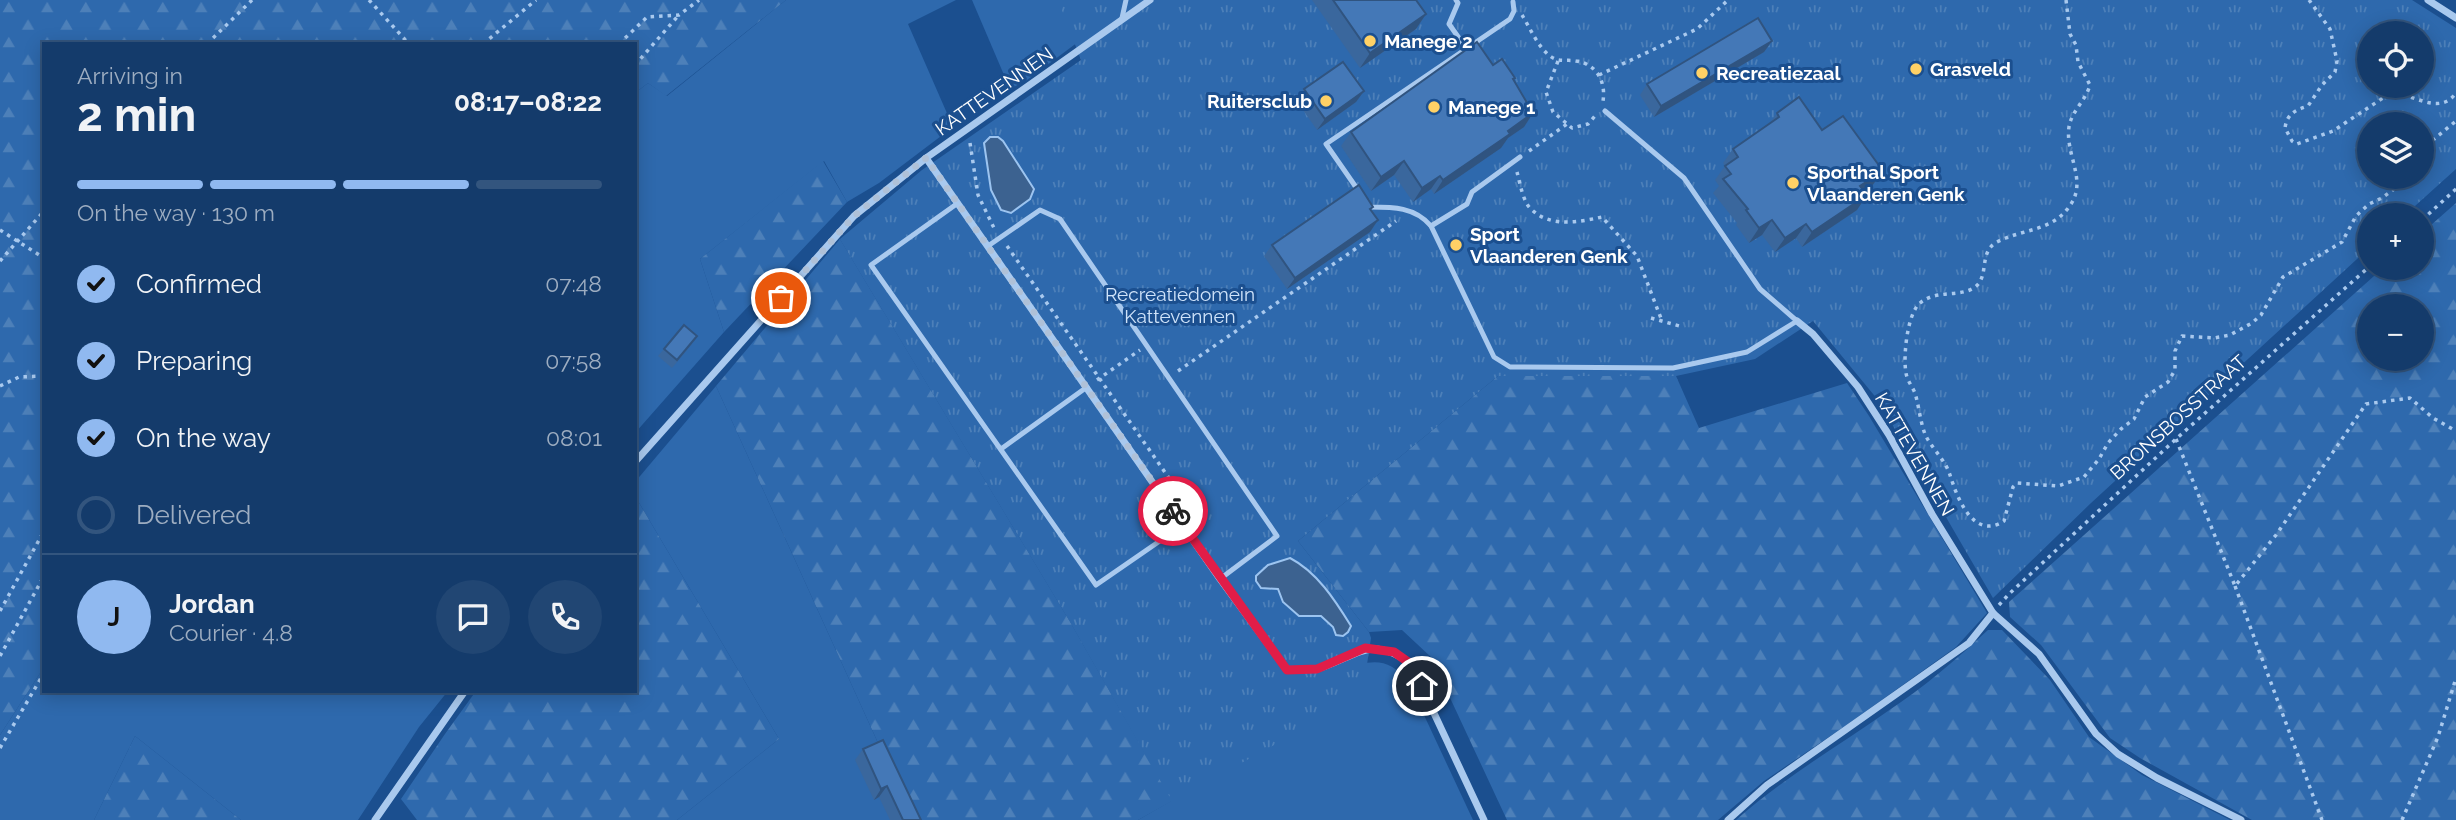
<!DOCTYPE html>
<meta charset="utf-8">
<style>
body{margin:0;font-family:Raleway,sans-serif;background:#214673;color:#f1f3f6;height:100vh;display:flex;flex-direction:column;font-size:26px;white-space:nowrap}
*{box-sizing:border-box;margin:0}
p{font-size:23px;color:#9dadc1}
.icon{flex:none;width:38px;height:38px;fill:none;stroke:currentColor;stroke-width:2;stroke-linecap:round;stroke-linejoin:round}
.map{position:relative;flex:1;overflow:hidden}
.drawer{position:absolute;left:42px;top:42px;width:595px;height:651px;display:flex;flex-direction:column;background:#143b6b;border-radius:0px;box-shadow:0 4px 18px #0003,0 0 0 2px #33557e}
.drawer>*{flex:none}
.controls{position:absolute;left:2357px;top:21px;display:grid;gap:14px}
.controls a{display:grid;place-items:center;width:77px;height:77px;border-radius:50%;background:#143b6b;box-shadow:0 4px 18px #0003,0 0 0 2px #33557e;font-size:35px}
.pin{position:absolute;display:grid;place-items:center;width:60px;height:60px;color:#fff;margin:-30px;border:4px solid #fff;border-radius:50%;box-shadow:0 2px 7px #0007}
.courier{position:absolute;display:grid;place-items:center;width:70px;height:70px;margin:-35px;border:5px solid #e11d48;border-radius:50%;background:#fff;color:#222;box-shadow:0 2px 9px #0007}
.head em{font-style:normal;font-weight:700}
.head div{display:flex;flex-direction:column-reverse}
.head{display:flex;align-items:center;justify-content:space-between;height:119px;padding:0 35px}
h1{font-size:46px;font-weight:700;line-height:52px}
.bar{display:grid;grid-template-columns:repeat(4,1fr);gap:10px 7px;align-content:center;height:84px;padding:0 35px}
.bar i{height:9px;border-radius:5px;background:#33557e}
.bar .on{background:#90b9f0}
.bar p{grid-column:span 4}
.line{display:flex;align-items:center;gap:18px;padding:0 35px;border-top:2px solid #33557e}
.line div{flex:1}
.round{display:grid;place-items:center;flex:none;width:74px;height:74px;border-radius:37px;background:#214673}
ol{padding:0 35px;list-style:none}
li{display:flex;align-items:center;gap:21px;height:77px}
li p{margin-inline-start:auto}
li .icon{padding:7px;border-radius:50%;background:#90b9f0;color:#111;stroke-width:4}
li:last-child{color:#9dadc1}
li i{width:38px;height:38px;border:4px solid #33557e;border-radius:50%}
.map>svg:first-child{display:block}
.grass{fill:#2e69ad}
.forest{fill:url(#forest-firs);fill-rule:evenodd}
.park{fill:url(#park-tufts);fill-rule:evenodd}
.water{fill:#3c6290;stroke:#9cc4f0;stroke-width:2}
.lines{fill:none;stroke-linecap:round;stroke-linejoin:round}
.path{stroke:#a9c9ee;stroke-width:3.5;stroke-dasharray:3.5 5;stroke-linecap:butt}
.lane{stroke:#a9c9ee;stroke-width:5}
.street{stroke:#a9c9ee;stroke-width:7}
.wall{fill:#3a679d}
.shaded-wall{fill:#305480}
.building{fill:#4478b7;stroke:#305480;stroke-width:2}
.done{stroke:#afc1d8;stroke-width:7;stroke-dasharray:0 12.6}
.route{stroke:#e11d48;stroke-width:9}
.poi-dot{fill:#ffd166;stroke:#1b4f8f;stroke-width:2.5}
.labels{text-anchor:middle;stroke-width:6;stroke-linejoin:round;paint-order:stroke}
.poi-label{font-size:19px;font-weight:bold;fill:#fff;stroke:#1b4f8f;text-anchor:start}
.street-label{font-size:19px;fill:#fff;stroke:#1b4f8f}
.park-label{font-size:19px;fill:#cfe3fa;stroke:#1b4f8f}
</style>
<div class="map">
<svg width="2456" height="820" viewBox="0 0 2456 820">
<defs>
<pattern id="forest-firs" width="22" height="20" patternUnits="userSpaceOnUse" patternTransform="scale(1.75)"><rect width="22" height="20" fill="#2e69ad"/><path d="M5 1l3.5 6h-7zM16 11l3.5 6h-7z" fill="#4d80b9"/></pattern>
<pattern id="park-tufts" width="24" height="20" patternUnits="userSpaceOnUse" patternTransform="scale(1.75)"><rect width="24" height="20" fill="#2e69ad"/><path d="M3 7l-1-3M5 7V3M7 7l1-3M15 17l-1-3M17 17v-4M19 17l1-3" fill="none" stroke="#4d80b9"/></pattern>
</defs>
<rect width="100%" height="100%" fill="#1b4f8f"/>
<g class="grass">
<path d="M786,0h170l-48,24 45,103 -74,56 -32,19 -23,-41 -124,98 24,73 -89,101v-340l13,-10 19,13z"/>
<path d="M972,0h122l19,16 -86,64 -17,9z"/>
<path d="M840,239l502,429c30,-7 46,-13 67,15l64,137h-335l33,-19 -99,-176z"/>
<path d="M716,386l197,434h-236l102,-81 -144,-243v-14z"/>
<path d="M44,667v24h404l-29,36 -61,93h-117l-106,-84 -41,84h-94v-85z"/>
</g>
<g class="forest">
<path d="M0,0h786l-120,96 -18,-13 -13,10v-49h-591v623l-44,68z"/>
<path d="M823,161l24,41 -123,130 -24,-73z"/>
<path d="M2456,203v617h-204l-112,-62 -30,-20 -69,-93 -31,-28 -1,-15 374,-334h39v-35zM2370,306h52v53h-52z"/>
<path d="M840,239l232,386 100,176 -34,19h-225l-197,-434z"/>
<path d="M1498,376h178l23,52 148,-45 22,33 118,197 -31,34 -111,79 -81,55 -46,39h-211l-76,-163 -29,-27 -33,2 -71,-91z"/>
<path d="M635,496l144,243 -102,81h-260l-16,-21 44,-65 31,-43h159z"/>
<path d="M1988,630h14l48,50 39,57 53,38 88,45h-494c47,-42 101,-73 152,-109 35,-23 69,-52 100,-81z"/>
<path d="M135,736l106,84h-147z"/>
</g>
<path class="park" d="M1058,0h1354l44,28v141l-51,46h-35l-1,33 -278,255 -98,95 -115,-198 -65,-79 -58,38 -79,17h-178l-200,165 71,91 2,6 -9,59 -190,104 -100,-176 -232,-386 82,-69 159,-110zM2370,33h52v53h-52zM2370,124h52v53h-52z"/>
<g class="water">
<path d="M990,137h8l5,4 31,48 -4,10 -19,14 -10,-3 -10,-20 -7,-47z"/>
<path d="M1290,558c27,14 45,42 61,68l-3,6 -5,4 -7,-1 -3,-8 -12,-11h-22l-16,-14 -5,-13 -17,-1 -5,-7v-5l12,-11z"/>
</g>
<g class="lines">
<g class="path">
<path d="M369,0l40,44"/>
<path d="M2066,0l4,34 6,11 2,17 12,23c-4,15 -19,27 -21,42 -4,27 18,53 2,77 -18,28 -47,24 -74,38 -19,10 -7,34 -22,45 -15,11 -38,2 -55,16 -13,11 -17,54 -14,70 1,7 6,13 9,20 4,13 5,28 10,41 6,14 20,25 25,41 7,22 23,66 54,46l9,-34 4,-4 41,3 26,-9 15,-18 9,-16 13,-14 13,-10 11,-22 23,-15 7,-12v-19l7,-15 32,2 16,-3 22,-12 9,-8 22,-38 59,-35 14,-26 13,-12 13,-6 12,-9 5,-12"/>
<path d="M2309,0l21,29 7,32 -2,11 -13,13 -14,21c-13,4 -21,8 -23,22l7,13 5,3 36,-13 56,-37c21,-4 49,24 67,-1"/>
<path d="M1522,15c8,13 16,32 28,41 9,7 16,3 26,5 21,3 30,21 27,40"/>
<path d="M207,44l45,-44"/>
<path d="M483,44l53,-44"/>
<path d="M619,44l28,-27 32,-2 20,-15"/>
<path d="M1558,61l-12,31 7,20 19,16 16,-4 7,-8"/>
<path d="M635,65l43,-49"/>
<path d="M1599,75l98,-46 31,-29"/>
<path d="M970,143l8,52 16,33"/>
<path d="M1529,151l38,-27"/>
<path d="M2422,154l11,-14 23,-19"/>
<path d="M1517,172c3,11 6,30 14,37 19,19 48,13 71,8l35,39 25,65"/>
<path d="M2422,220l34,-31"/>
<path d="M0,230l44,28"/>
<path d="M1007,246l192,275 -5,4"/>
<path d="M0,261l44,-50"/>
<path d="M1651,318l32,9"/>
<path d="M1178,371l218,-150"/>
<path d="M1097,380l43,-30"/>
<path d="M0,386l19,-9 25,-1"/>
<path d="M2176,439l59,147 41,-51 90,-131 44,-6 23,20 23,13"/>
<path d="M2235,586l87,234"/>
<path d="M1999,605l10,-11 167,-155 194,-173"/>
<path d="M0,611l44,-80"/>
<path d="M0,656l44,-80"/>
<path d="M0,748l44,-75"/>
<path d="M2402,820l36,-83 18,-59"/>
</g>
<g class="lane">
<path d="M1456,0l2,3 -9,21 17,24"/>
<path d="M1122,18l4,-18"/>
<path d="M1360,193l-34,-49 184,-125 4,-8 -1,-9"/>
<path d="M958,203l-87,62 225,320 87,-60"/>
<path d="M1368,203l2,4c23,0 45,0 61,19l63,131 16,10 163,1 74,-16 50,-31 -37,-32 -76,-111 -79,-67"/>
<path d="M1431,226l36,-22 5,-12 48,-35"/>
<path d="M988,246l52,-36 20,9 217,317 -57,43"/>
<path d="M1001,449l86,-62"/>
</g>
<g class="street">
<path d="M2428,0l28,18"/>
<path d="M926,158l294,421 67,91c10,-1 23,1 33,-2 39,-13 51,-33 91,-4l73,156"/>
<path d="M1797,321l16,13 45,53 31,48 43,79 61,99 46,41 57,80 22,20 39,24 84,42"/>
<path d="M635,462l219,-246 72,-58 224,-158"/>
<path d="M375,820l90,-129"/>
<path d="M1728,820l39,-35 202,-142 24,-30"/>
</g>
</g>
<g class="wall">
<path d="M1312,0h104l10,14 -10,15 -56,39z"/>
<path d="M1772,41l-8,11 -110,65 -14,-22 7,-11z"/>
<path d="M1493,65l22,13 -2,2 20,33 -9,14 -16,11 -7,10 -67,46 -3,-5 -18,13 -19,-27 -23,16 -30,-45 10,-14z"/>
<path d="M1304,89l60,2 -8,11 -39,28 -21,-30z"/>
<path d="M1777,113l45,17 50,56 -8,5 -7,19 -55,37 -6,-9 -21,14 -13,-17 -13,8 -13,-18 1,-2 -24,-30 6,-7 -4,-6 10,-14 -2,-3 10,-14 36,-25z"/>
<path d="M1373,207l-2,3 7,10 -8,12 -83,57 -23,-33 8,-11z"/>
<path d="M692,344l-20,24 -14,-12 6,-7z"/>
<path d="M863,749l58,71h-31l-11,-23 -5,3 -19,-40z"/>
</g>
<g class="shaded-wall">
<path d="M1426,14l-10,15 -56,39 10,-15z"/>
<path d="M1772,41l-8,11 -110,65 7,-11z"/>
<path d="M1364,91l-8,11 -39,28 8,-11z"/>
<path d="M1533,113l-9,14 -16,11 -7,10 -67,46 9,-14 65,-49z"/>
<path d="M1404,161l-10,14 -23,16 10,-14z"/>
<path d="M1883,171l-11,15 -23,14 11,-14z"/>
<path d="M1440,176l-9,13 -18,13 9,-14z"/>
<path d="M1867,195l-10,15 -55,37 10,-15z"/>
<path d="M1378,220l-8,12 -83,57 8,-11z"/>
<path d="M1772,220l-10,15 -13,8 10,-15z"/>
<path d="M1806,224l-10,14 -21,14 10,-14z"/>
<path d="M887,786l-8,11 -5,3 7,-11z"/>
</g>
<g class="building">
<path d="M1333,0h83l10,14 -56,39z"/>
<path d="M1758,18l14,23 -111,65 -14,-22z"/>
<path d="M1477,42l16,23 9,-6 13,19 -2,1 20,34 -25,18 2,3 -67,46 -3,-4 -18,12 -18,-27 -23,16 -30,-45z"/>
<path d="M1343,62l21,29 -39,28 -21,-30z"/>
<path d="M1799,97l23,33 21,-14 40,55 -23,15 7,9 -55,37 -6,-8 -21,14 -13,-18 -13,8 -13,-18 2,-1 -25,-30 8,-5 -6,-8 13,-9 -5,-8 46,-32 -2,-4z"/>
<path d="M1359,185l14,22 -3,2 8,11 -83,58 -23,-33z"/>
<path d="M684,325l13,11 -20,24 -13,-11z"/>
<path d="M883,740l38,80h-18l-16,-34 -6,3 -18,-40z"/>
</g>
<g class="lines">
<path class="done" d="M781,298l73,-82 72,-58 247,353"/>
<path class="route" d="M1173,511l114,159 30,-1 48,-21 29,4 17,12 11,22"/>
</g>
<g class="poi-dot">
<circle cx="1370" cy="41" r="7"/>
<circle cx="1916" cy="69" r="7"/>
<circle cx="1702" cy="73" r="7"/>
<circle cx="1326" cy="101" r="7"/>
<circle cx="1434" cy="107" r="7"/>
<circle cx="1793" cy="183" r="7"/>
<circle cx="1456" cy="245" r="7"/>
</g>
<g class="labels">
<g class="poi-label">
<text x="1384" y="48">Manege 2</text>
<text x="1930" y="76">Grasveld</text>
<text x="1716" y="80">Recreatiezaal</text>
<text x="1312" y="108" text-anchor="end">Ruitersclub</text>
<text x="1448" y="114">Manege 1</text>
<text x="1807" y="179">Sporthal Sport<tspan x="1807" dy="22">Vlaanderen Genk</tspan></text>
<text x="1470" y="241">Sport<tspan x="1470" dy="22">Vlaanderen Genk</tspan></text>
</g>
<g class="street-label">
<text transform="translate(994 91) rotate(-35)" y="7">KATTEVENNEN</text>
<text transform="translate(2178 417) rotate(-42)" y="7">BRONSBOSSTRAAT</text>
<text transform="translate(1915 454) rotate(60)" y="7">KATTEVENNEN</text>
</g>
<g class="park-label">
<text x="1180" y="301">Recreatiedomein<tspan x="1180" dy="22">Kattevennen</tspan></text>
</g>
</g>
</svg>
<div class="controls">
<a><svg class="icon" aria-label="locate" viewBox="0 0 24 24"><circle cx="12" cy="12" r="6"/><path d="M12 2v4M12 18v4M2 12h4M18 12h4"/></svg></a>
<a><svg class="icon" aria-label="layers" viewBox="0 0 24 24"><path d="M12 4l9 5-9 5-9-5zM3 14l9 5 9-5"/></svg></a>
<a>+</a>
<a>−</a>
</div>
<div class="pin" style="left:781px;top:298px;background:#ea580c"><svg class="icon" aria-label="bag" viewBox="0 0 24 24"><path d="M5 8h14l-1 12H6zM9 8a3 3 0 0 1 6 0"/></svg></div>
<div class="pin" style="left:1422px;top:686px;background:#1f2937"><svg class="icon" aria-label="home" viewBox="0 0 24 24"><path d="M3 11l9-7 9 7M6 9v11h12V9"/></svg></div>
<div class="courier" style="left:1173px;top:511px"><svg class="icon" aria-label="bike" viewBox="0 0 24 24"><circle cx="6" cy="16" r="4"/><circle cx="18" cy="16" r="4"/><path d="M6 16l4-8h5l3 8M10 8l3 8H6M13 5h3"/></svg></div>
<section class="drawer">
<div class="head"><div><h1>2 min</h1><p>Arriving in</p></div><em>08:17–08:22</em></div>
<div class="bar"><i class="on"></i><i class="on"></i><i class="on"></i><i></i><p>On the way · 130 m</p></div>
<ol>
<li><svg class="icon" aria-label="check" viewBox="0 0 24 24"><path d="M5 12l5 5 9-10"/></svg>Confirmed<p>07:48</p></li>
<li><svg class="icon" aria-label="check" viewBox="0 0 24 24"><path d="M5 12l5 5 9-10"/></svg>Preparing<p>07:58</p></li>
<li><svg class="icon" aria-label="check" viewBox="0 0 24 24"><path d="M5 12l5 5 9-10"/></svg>On the way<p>08:01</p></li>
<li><i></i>Delivered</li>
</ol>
<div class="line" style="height:126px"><b class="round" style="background:#90b9f0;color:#111">J</b><div><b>Jordan</b><p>Courier · 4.8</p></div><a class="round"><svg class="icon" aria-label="chat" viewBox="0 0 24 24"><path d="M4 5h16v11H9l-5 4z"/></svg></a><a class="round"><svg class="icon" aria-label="phone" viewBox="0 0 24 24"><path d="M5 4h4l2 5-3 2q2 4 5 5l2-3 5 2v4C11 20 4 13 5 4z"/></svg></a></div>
</section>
</div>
